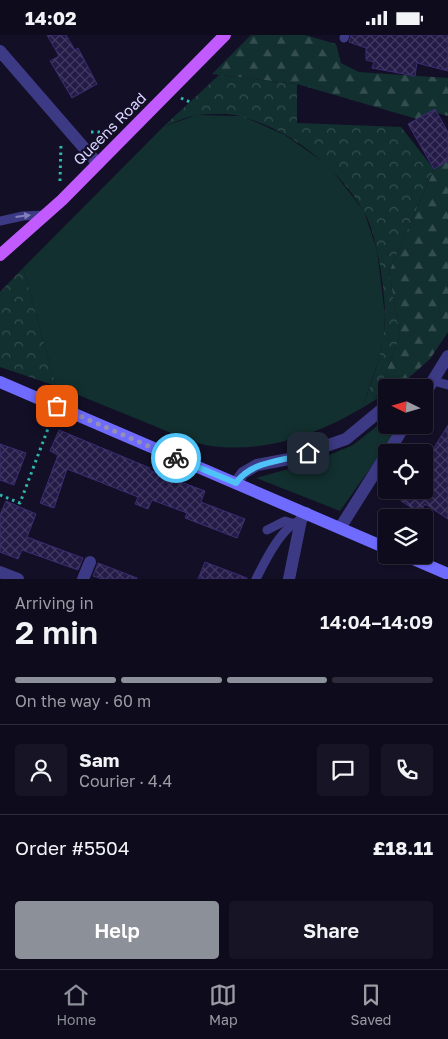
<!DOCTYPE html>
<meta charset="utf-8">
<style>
body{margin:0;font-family:"Golos Text",sans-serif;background:#171425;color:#f1f3f6;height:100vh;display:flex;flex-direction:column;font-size:19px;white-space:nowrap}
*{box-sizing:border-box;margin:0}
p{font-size:16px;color:#9b9ba3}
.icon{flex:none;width:28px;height:28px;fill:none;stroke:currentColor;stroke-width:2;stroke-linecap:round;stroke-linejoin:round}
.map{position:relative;height:544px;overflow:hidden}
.details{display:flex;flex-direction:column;background:#0e0b1c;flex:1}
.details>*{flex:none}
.needle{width:32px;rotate:275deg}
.buttons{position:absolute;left:378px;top:344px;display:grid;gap:10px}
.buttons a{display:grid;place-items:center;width:55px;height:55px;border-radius:5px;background:#0e0b1c;box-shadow:0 1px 4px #0004,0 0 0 1px #2e2b3b;font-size:25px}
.pin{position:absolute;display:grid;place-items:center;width:42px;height:42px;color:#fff;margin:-21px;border-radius:10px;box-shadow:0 2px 8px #0006}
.courier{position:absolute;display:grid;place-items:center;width:50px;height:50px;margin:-25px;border:4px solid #4fc3f7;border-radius:50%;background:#fff;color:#222;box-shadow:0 1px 6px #0007}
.headline em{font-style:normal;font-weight:600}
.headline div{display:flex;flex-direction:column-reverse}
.headline{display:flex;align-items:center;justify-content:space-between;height:85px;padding:0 15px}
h1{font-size:32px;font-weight:600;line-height:38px}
.bar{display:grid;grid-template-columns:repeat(4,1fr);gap:8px 5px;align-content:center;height:60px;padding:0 15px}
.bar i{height:6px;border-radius:4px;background:#2e2b3b}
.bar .on{background:#8c9099}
.bar p{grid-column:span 4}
.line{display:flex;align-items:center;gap:12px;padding:0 15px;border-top:1px solid #2e2b3b}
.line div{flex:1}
.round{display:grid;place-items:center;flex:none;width:52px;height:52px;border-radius:5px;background:#171425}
.primary-button{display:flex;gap:10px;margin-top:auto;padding:10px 15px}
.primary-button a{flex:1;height:58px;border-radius:5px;background:#8c9099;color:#fff;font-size:20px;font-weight:600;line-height:58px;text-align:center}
.primary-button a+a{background:#171425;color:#f1f3f6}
.status{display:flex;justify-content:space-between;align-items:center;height:35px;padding:0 25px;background:#0e0b1c;direction:ltr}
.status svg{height:14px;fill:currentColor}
.tab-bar{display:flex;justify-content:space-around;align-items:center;height:70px;border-top:1px solid #2e2b3b;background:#0e0b1c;font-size:14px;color:#9b9ba3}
.tab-bar a{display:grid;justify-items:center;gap:2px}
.tab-bar .on{color:#8c9099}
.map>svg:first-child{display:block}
.grass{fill:#12302f}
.forest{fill:url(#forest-firs)}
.park{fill:url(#park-crowns)}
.building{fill:url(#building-cross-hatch);stroke:#3b2d73}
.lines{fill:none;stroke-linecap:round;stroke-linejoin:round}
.path{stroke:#2fb8b0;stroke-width:3;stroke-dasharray:2.5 4;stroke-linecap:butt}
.service{stroke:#3d3a85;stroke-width:9}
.minor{stroke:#3d3a85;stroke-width:12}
.secondary{stroke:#6f6bff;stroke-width:12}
.primary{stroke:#c25bff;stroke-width:12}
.oneway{fill:#837fbc}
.done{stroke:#948fb3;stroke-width:5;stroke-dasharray:0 9}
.route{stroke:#4fc3f7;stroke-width:6}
.labels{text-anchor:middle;stroke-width:4.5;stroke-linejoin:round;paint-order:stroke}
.street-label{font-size:15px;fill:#d9d4ff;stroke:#130f26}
</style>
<div class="status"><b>14:02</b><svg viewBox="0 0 49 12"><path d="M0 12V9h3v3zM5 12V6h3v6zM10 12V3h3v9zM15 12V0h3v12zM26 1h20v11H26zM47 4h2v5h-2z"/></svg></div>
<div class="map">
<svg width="448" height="544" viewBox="0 0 448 544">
<defs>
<pattern id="forest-firs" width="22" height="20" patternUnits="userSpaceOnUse" patternTransform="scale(1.25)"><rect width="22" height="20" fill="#12302f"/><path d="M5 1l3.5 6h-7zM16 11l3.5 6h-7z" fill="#344d4e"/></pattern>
<pattern id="park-crowns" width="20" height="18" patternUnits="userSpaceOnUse" patternTransform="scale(1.25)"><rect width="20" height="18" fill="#12302f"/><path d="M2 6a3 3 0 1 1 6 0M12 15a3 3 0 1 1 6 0" fill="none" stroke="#344d4e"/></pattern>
<pattern id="building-cross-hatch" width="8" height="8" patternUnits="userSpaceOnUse" patternTransform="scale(1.25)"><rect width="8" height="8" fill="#241b47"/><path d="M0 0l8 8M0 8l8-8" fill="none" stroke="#433b63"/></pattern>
</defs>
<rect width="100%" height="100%" fill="#130f26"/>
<g class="grass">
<path d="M196,80l46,1 43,19 43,30 36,46 13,39 8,65 -1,23 -6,24 -16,46c-42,25 -91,43 -141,39 -23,-1 -48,-13 -69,-22 -32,-13 -64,-26 -96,-39l-33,-118 140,-141z"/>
<path d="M386,384v6h15l-61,86 -84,-33 54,-15 43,-18z"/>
</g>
<g class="forest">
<path d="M251,0h54l31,9 5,19 18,9 89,6v38l-11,-3 -2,-4 -18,10 -120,-35 -85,-10z"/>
<path d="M448,126v171l-18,27 -26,23 -9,5h-9v6l-11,7 25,-64 -11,-64 45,-103z"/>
</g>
<g class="park">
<path d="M219,40l78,9v39l104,4 33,42 -45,103 11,64 -25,64 -13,8c11,-30 23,-59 23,-91 0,-27 -8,-85 -22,-107 -26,-43 -71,-79 -120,-93 -12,-4 -32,-3 -45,-2 -11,1 -25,8 -35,12z"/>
<path d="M23,233l33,118 -56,-19v-75z"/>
</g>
<g class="building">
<path d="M47,0h19l9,15 3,-2 19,36 -25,14 -22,-37 9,-5z"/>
<path d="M351,0h97v36l-31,-8 -2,13 -43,-8 2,-6 -8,-2v-12l-17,-6z"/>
<path d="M435,74l13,23v29l-14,8 -26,-45z"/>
<path d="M448,390v94l-23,-15 -5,9 -19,-12 6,-10 -2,-1h19v-26z"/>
<path d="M59,395l91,38 -1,2 56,21 -4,11 44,17 -8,19 -52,-20 2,-5 -35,-13 -4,9 -13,-5 3,-7 -71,-28 -13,39 -14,-5 18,-48 -8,-4z"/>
<path d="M0,409l26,9 -12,32 -14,-5z"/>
<path d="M6,466l30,13 -9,23 56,21 -5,12 -56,-20 -4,9 -18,-7v-37z"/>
<path d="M205,527l42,16v1h-49z"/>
<path d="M98,528l39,15v1h-35l-9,-3z"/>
</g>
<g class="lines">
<g class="path">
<path d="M181,63l9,4"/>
<path d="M91,97h18"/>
<path d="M60,146l1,-37"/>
<path d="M0,460l20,8 32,-85"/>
</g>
<g class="service">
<path d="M344,3l1,-3"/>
<path d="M0,186l23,-5 23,-1"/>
<path d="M433,346l15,4"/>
<path d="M267,495l18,-9 7,2"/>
<path d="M256,544c9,-18 26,-53 45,-59"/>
</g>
<g class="minor">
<path d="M0,16l98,113"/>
<path d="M424,360l24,-39"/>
<path d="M388,418l17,-28"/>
<path d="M236,448l7,-10 14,-8 32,-6 57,-20 40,-33"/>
<path d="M340,493l46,-73"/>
<path d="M0,537l18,7"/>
<path d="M83,544l7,-17"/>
<path d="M289,544l12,-59 5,-7"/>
</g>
<g class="secondary">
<path d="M0,347l386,166"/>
<path d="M404,520l44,19"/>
</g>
<path class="primary" d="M0,220l62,-55 163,-165"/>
</g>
<defs><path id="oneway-solid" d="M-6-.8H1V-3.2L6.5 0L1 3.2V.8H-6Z" transform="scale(1.25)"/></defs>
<use class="oneway" href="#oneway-solid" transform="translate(23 181) rotate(-7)"/>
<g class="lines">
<path class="done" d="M57,371l119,52"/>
<path class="route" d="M176,423l60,25c16,-23 47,-21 72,-30"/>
</g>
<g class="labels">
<g class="street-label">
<text transform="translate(110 94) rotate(-45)" y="5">Queens Road</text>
</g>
</g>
</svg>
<div class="buttons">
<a><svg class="needle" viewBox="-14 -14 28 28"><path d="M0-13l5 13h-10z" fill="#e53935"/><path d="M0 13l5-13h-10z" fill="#9b9ba3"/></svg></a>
<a><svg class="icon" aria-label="locate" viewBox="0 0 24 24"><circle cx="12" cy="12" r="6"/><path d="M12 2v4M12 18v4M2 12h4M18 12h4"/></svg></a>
<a><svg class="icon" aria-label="layers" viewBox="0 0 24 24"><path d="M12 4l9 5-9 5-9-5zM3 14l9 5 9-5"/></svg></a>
</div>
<div class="pin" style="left:57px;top:371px;background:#ea580c"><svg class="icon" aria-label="bag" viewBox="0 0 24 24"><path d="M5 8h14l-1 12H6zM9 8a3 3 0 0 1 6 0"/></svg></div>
<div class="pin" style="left:308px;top:418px;background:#1f2937"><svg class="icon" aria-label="home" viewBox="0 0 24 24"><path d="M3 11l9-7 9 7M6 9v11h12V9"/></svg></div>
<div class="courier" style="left:176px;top:423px"><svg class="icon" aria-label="bike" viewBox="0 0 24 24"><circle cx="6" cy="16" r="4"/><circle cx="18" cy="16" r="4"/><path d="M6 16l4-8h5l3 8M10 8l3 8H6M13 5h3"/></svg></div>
</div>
<section class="details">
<div class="headline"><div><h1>2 min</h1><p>Arriving in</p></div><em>14:04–14:09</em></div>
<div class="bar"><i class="on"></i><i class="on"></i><i class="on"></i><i></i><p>On the way · 60 m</p></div>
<div class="line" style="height:90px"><a class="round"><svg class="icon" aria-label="person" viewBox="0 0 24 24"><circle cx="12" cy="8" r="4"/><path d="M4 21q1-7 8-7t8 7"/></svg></a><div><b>Sam</b><p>Courier · 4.4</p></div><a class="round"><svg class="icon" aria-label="chat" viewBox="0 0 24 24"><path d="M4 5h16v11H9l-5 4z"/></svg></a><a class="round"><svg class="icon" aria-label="phone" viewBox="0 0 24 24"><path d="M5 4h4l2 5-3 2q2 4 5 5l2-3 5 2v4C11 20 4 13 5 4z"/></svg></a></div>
<div class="line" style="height:65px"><div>Order #5504</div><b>£18.11</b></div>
<div class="primary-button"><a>Help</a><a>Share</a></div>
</section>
<nav class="tab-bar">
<a class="on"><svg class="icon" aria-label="home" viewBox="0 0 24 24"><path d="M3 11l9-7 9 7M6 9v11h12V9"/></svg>Home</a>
<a><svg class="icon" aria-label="map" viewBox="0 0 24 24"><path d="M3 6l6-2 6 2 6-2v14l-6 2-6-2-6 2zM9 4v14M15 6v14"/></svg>Map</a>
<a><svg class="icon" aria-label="saved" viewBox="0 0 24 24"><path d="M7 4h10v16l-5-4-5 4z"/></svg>Saved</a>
</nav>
